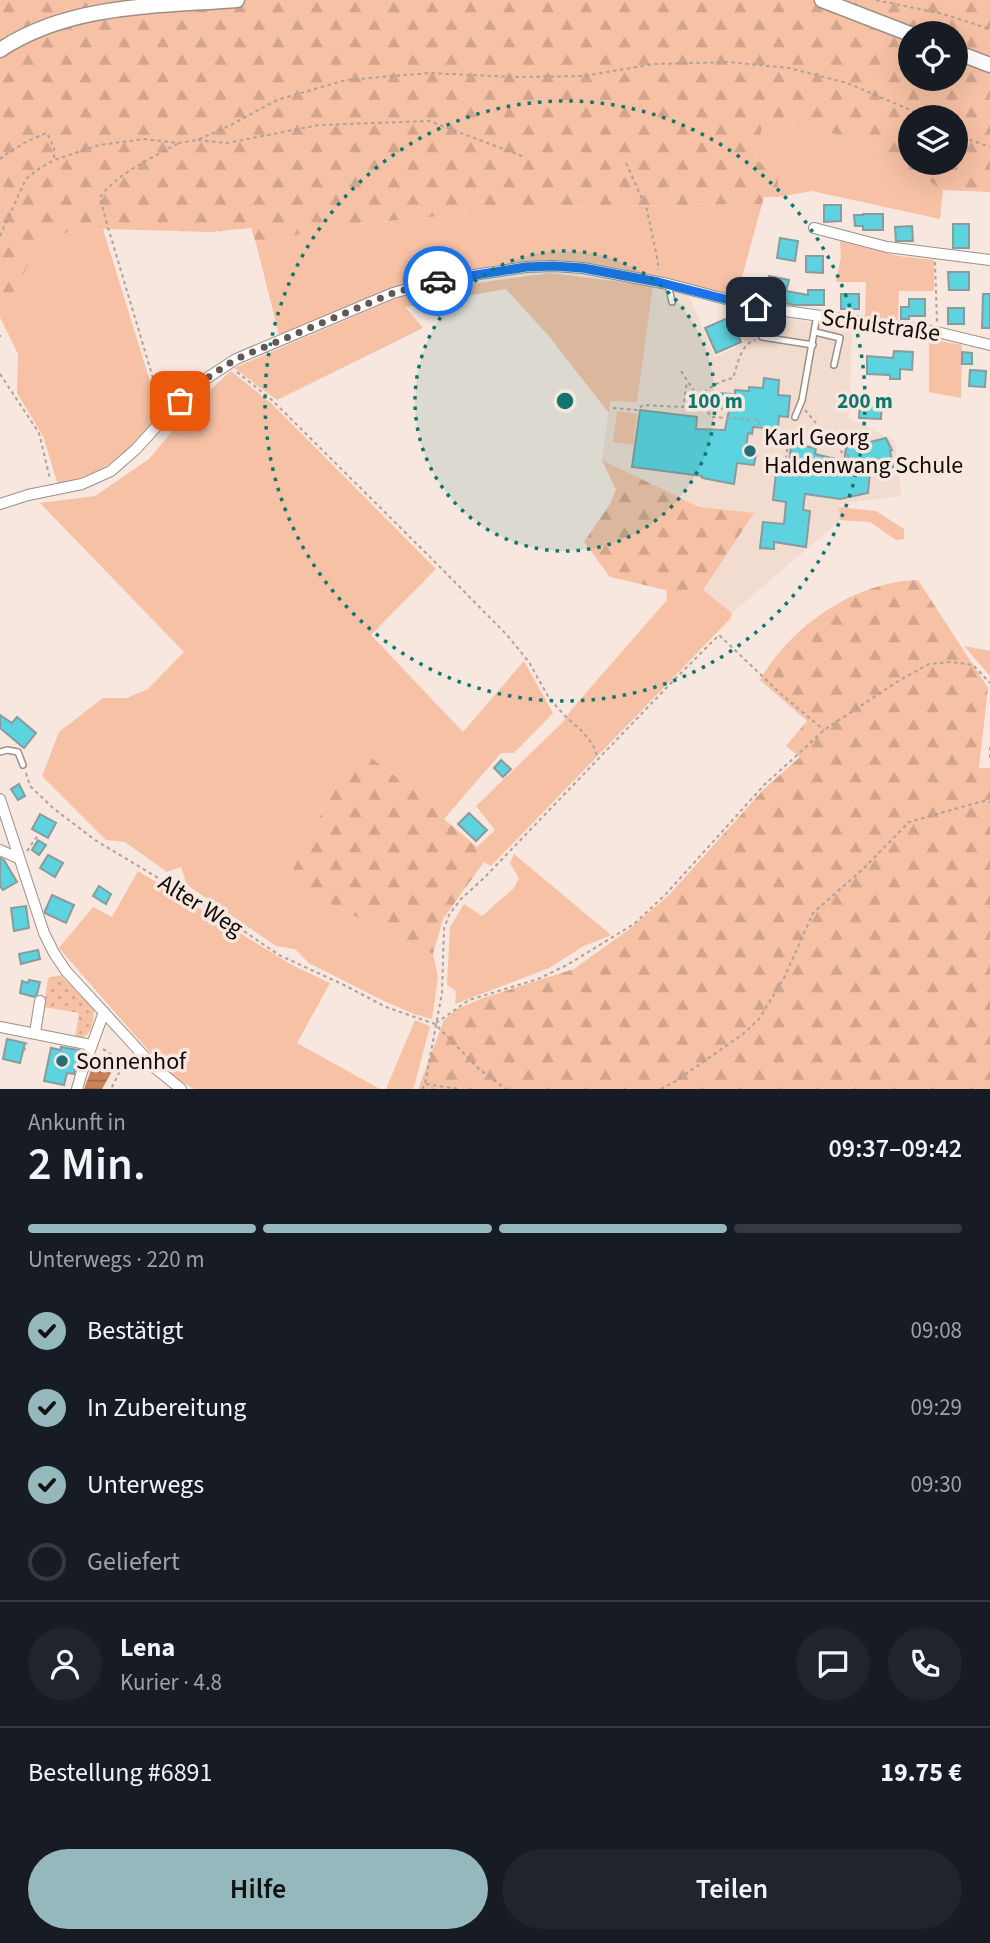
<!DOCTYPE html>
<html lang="de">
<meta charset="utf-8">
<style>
body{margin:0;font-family:"Source Sans 3",sans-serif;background:#20242c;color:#f1f3f6;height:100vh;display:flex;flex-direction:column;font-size:26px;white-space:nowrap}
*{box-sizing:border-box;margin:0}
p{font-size:23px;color:#9ea1a6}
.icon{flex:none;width:38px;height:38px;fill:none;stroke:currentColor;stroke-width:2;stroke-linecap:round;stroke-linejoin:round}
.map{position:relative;height:1089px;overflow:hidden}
.details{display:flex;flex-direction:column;background:#171b24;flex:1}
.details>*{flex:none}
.fabs{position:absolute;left:898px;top:21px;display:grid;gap:14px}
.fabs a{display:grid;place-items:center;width:70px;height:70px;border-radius:50%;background:#171b24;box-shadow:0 7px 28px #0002;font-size:35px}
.pin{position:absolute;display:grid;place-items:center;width:60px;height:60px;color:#fff;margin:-30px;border-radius:14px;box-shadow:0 4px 10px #0006}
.courier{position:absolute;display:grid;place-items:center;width:70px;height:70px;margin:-35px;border:5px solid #1a73e8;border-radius:50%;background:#fff;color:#222;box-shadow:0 2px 9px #0007}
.overview em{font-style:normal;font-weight:600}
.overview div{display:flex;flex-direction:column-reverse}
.overview{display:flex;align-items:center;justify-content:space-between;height:119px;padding:0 28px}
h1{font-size:46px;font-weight:600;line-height:52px}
.bar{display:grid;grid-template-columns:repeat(4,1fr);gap:10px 7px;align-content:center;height:84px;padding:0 28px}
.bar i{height:9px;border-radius:5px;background:#363941}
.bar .selected{background:#95b8bc}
.bar p{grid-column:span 4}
.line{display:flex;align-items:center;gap:18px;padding:0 28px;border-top:2px solid #363941}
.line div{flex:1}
.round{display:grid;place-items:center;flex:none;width:74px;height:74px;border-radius:37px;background:#20242c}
ol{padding:0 28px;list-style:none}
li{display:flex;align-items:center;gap:21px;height:77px}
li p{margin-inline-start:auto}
li .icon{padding:7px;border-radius:50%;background:#95b8bc;color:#111;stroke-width:4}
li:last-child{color:#9ea1a6}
li i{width:38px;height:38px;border:4px solid #363941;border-radius:50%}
.action{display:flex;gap:14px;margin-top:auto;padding:14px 28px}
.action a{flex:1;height:80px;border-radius:42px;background:#95b8bc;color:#111;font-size:28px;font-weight:600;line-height:80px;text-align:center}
.action a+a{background:#20242c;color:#f1f3f6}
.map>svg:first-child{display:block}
.built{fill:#f2dbcf}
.grass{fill:#f6c1a4}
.forest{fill:url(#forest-firs);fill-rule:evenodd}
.park{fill:url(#park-dots)}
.water{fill:url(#water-rules)}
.building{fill:#5cd3de;stroke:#899b9d;stroke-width:2}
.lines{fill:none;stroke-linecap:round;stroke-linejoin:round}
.lane-casing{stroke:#9d8f88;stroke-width:8}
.street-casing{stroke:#9d8f88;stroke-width:12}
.secondary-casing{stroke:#9d8f88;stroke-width:17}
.path{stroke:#ada19a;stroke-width:2;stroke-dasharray:3.5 3.5;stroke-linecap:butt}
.lane{stroke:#fff;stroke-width:5}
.street{stroke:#fff;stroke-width:10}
.secondary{stroke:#fff;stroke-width:14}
.done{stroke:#615853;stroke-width:7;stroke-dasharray:0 12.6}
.route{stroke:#1a73e8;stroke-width:9}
.ring{fill:none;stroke:#0f766e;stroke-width:3.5;stroke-dasharray:3.5 7}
.poi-dot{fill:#256f76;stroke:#f7e7df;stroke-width:2.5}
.labels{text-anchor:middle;stroke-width:7;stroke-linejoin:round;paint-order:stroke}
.street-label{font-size:24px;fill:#100b08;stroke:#f7e7df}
.poi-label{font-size:24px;fill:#100b08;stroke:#f7e7df;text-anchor:start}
.centre{fill:#0f766e;stroke:#f7e7df;stroke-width:3.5}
.ring-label{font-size:21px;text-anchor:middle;font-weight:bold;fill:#0f766e;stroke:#f7e7df;stroke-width:7;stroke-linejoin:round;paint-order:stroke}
</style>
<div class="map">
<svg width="990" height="1089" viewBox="0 0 990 1089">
<defs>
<pattern id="forest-firs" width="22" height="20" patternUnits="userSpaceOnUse" patternTransform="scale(1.75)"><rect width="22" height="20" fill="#f6c1a4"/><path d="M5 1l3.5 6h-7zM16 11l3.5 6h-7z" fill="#d2a48c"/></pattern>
<pattern id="park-dots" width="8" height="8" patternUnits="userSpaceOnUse" patternTransform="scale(1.75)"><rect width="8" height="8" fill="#f6c1a4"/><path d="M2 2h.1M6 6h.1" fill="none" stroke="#d2a48c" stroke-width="1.8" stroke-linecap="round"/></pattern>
<pattern id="water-rules" width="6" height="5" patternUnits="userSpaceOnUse" patternTransform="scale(1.75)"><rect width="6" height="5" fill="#cb8258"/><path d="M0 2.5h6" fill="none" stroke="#a36947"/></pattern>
</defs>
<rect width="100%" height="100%" fill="#f7e7df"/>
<path class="built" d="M653,286l35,8 27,63 30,-14 -13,-36 34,8 86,14 -3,89 46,23 6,55 -62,8 1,16 -108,93 -29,-23 50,-76 -54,-7 -97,-47 8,-59 27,1z"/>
<g class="grass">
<path d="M764,118l97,22 82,50 -3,29 -128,-28 -34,6v-23l-23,-15z"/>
<path d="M762,204l-26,95 -141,-32 -157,11 -48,11 -111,46 -23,-92 91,-18 187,-18z"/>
<path d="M103,229l54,175c0,17 -5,20 -16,32 -22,27 -50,40 -83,49l-15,-49 -26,-43 1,-39 -18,-37 45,-82z"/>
<path d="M840,241l58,15 36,4v31h-35l-1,30 -33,-4 1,-35h-30l5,-25z"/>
<path d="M551,273l102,13 -16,116 -27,-1 -1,12 -62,-79 -41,-45 -101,18 18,21 -146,72 -43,-32 163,-70 34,-9z"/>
<path d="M929,339l33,6 -1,53 -32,-6z"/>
<path d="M231,371l40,32 165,166 -65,66 92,97 61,-71 29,52 -39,40h-13l-57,66 -18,-19 -70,-54 -69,135 114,59 32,14 5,23 -6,42 -18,-5 -32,-14 -73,-37 -14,-14 -19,-3 -89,-61 -6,-18 -14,5 -42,-30 -19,-2 -64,-64 17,-44 44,-34h24l21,-9 36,-37 -144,-149 55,-7 54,-37 49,-58z"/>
<path d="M617,411l20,3 -4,31 -20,-3z"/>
<path d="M839,507l37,4 28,18v10l-8,1 -26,-18 -30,-2z"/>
<path d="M666,590h37l29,23 -2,6 -239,247 -7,-4 -7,-15 18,-17 -19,-24 87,-84 8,-12 96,-110z"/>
<path d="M964,646l26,5v25z"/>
<path d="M514,854l97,81 -29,12 -33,21 -94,36 1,-13 -9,-6 3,-58 14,-23 18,12 32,-28 5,-10 -9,-15z"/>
<path d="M138,871l154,94 38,18 -33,60 83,46h-186l-26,-16 -109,-125 34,-41 19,10z"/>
<path d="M415,1020l15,6 -16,61 -1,2h-27z"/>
</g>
<g class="forest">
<path d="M0,0h990v192l-47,-2 -82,-50 -97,-22 -9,41 23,15v23h-14l-2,7 -228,3 -187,18 -91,18 -5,-15 -40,4 -108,-3 -58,6 -45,82zM910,33h46v46h-46zM910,117h46v46h-46z"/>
<path d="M602,460l97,47 55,6 -51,77h-37l-56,-13 -26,-35 26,-38 6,-14z"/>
<path d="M918,580l70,108 -9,80h11v321h-572l26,-69 13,-11 26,-11 91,-29 54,-39 41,-35 95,-106 36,-32 -14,-11 21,-25 -47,-41c31,-54 94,-98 158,-100z"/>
<path d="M356,746l70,54 18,19 33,28 7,15 -41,57 -10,35 -32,-14 -114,-59z"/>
</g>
<path class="park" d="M61,975l33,35c-1,14 -2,29 -19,28l4,-25 -35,-6 4,-29z"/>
<path class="water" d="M96,1057l19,9 -13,23h-18z"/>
<g class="building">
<path d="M824,205h17v16l-17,1z"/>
<path d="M863,214h20v16h-20v-4h-8l-1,-11h9z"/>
<rect x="953" y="224" width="16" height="24"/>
<path d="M912,226l1,15h-17l-1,-14z"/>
<path d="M780,238l18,3 -3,20 -18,-3z"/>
<path d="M806,256h17v17l-17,-1z"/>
<path d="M948,272h21v18h-20z"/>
<path d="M769,276l20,4 -3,11 22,4v-5h16v15h-30l-9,-2 1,-4 -20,-4z"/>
<rect x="841" y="294" width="18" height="15"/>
<path d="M983,294h7v34h-8z"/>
<path d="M909,299h16v17h-16v3h-8v-12h8z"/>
<rect x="948" y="308" width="16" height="16"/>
<path d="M730,317l11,25 -25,11 -11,-25z"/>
<path d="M894,351l19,1 -1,18 -12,-1v10h-10v-4l-23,-1v-18l26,2z"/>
<path d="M962,352l10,1v11h-10z"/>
<path d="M970,370l16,1 -1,16 -16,-1z"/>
<path d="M764,378l15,2 -1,15 12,1 -2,21 -9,-1 -1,13 -25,-2 -1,7 -4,-1 -2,15 11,2 -3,15 -17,-2 -3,21 -32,-6v-2l-70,-9 8,-57 57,7 -1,12 29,1 4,-20 -15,-3 1,-14 20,1v-4l14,1v-4l14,1z"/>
<path d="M860,397l22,1 -1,21 -22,-1z"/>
<path d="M792,436l12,2v8l12,2 -1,6 29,7 2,-13 40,-10 6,12 -2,1 3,16 -23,5 -2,21 -28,6 -35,-5 -2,16 7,1 -4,36 -32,-5v7l-14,-1 3,-26 21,2 2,-22 -13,-2 3,-27h12z"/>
<path d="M0,715l12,8 5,-6 19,16 -12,15 -24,-20z"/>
<path d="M501,760l10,9 -8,8 -9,-9z"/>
<path d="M19,784l6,12 -7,4 -7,-11z"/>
<path d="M469,813l18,17 -11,11 -18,-17z"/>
<path d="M40,814l16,9 -8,15 -16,-9z"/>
<path d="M38,840l8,5 -7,10 -7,-5z"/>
<path d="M48,855l15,8 -8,14 -15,-9z"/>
<path d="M0,858l4,2 13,22 -14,8 -3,-4z"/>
<path d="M99,886l12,8 -5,10 -13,-8z"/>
<path d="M52,895l22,10 -8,18 -21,-10v-2z"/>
<path d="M26,906l3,22 -15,3 -3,-23z"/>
<path d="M38,950l2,9 -19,5 -2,-10z"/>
<path d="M29,980l11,2 -3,12 -3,3 -14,-4 2,-12 6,2z"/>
<path d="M7,1039l18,4 -5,20 -17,-4z"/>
<path d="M61,1047l18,3 -5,24 -7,-1 -3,12 -20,-4 7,-33 10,2z"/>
</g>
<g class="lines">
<g class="lane-casing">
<g id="lane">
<path d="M668,284l4,18"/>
<path d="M756,307l6,30 51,8"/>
<path d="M815,332l25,6 -6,27"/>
<path d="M795,417l7,-17 15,-85"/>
<path d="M0,752l7,-2 11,2 5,13"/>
</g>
</g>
<g class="street-casing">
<g id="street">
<path d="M814,228l73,19 103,13"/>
<path d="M0,504l28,-9 54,-11 29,-13 25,-22 44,-48 21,-19 35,-23 157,-66 48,-13 85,-13 27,-1 30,2 85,16 88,23 181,25 53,13"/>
<path d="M0,799l44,134 10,20 12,18 88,96 27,22"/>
<path d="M0,850l18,8"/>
<path d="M0,1027l91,18"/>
<path d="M35,1033l5,-32"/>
<path d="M77,1089l4,-14 23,-63"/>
</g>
</g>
<g class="secondary-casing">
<g id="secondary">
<path d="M822,0l88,34"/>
<path d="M0,50c69,-46 157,-44 237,-50"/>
<path d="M956,52l34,13"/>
</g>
</g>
<g class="path">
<path d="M876,0l67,14 47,15"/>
<path d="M956,135l34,12"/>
<path d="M198,140l29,3 92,-18 110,-4 93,35"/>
<path d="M0,159c14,-11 30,-20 47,-26l7,15v11"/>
<path d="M626,163l21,47 11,52v8"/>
<path d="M0,236l26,-57 11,-9 17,-10 45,-15 45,-6 35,4 18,-3 32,-14 48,-26 69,-20 83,-7 85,4 70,-1 71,-12 74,-2 60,6 58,15 66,28 10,6"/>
<path d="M935,262l2,61"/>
<path d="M0,335v2"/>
<path d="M681,371l30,46 49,3 -1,6"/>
<path d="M237,372l35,28 161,160 74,75 22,27 20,36 16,18 18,16 10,13 4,11"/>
<path d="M0,374l39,59 11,46"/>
<path d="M699,397c10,-10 21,-16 34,-19 5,-14 7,-33 22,-38"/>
<path d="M161,405l-54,-181 -7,-27c19,-25 52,-39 79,-54"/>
<path d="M613,408l24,2 6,-5 40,2 4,-25"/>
<path d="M805,410l11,13"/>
<path d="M840,451l16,9"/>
<path d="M774,459l-1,12 12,-1 4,-39"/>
<path d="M990,747v11"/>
<path d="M26,773l4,13 23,22 42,32 128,77 56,38 65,30 42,22 49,17 44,45 27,20"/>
<path d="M27,851l11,-16"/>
<path d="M436,1023l33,-23 69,-21 29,-14 67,-41 31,-29 100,-111 29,-26 30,-28 76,-50 29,-16 22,-2 22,3 17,18"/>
<path d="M103,1049l21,14 -13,26"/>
<path d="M24,1051l3,-8"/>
<path d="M426,1084l32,5"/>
<path d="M422,1089l3,-5 17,-91 2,-64 5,-14 12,-16 24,-22 187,-195 47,-47 62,59 43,36"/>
<path d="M661,1089l15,-8 67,-47 16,-15 25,-41 29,-65 50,-44 46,-47 74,-21 7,1"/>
</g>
<use href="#lane" class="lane"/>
<use href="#street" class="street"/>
<use href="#secondary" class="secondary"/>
</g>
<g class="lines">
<path class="done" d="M180,401l21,-19 35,-23 157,-66 45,-12"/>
<path class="route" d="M438,281l88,-14 27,-1 30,2 75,14 98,25"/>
</g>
<circle cx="565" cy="401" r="150" fill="#0f766e" fill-opacity=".12"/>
<g class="ring">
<circle cx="565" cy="401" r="150"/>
<circle cx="565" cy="401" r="300"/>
</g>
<g class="poi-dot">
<circle cx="750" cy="451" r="7"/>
<circle cx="62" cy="1061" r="7"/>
</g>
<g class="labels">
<g class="street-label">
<text transform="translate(881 325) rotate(8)" y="8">Schulstraße</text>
<text transform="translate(201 905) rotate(32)" y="8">Alter Weg</text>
</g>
<g class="poi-label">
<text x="764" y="445">Karl Georg<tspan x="764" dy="28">Haldenwang Schule</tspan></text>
<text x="76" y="1069">Sonnenhof</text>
</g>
</g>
<circle cx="565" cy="401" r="10" class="centre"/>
<g class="ring-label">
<text x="715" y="408">100 m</text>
<text x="865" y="408">200 m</text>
</g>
</svg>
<div class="fabs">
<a><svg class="icon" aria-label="locate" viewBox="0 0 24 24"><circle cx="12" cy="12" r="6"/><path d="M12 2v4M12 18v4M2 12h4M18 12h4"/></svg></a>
<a><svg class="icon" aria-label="layers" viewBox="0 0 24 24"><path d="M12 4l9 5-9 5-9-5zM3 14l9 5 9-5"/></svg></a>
</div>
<div class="pin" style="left:180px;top:401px;background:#ea580c"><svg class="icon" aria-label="bag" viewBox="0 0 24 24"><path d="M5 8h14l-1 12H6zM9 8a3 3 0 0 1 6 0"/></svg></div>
<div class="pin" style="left:756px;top:307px;background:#1f2937"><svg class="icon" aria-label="home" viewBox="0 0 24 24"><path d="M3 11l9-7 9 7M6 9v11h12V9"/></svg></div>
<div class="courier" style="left:438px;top:281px"><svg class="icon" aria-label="car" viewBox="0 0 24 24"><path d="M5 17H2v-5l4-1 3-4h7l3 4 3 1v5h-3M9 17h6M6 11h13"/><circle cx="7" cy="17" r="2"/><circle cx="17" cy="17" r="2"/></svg></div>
</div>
<section class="details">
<div class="overview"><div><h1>2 Min.</h1><p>Ankunft in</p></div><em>09:37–09:42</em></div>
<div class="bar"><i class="selected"></i><i class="selected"></i><i class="selected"></i><i></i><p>Unterwegs · 220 m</p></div>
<ol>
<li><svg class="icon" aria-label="check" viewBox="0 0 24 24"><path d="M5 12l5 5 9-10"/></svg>Bestätigt<p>09:08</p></li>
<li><svg class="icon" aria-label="check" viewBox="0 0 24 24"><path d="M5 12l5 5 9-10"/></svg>In Zubereitung<p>09:29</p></li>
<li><svg class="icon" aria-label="check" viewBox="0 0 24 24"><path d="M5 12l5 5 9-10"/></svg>Unterwegs<p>09:30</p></li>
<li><i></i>Geliefert</li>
</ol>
<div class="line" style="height:126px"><a class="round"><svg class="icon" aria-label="person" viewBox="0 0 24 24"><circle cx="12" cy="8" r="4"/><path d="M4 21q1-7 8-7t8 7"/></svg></a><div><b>Lena</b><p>Kurier · 4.8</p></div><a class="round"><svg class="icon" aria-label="chat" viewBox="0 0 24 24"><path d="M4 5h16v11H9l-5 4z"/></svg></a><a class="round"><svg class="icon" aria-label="phone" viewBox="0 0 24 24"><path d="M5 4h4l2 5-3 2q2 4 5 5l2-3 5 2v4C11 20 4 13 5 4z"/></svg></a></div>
<div class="line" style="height:91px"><div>Bestellung #6891</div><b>19.75 €</b></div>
<div class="action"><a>Hilfe</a><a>Teilen</a></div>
</section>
